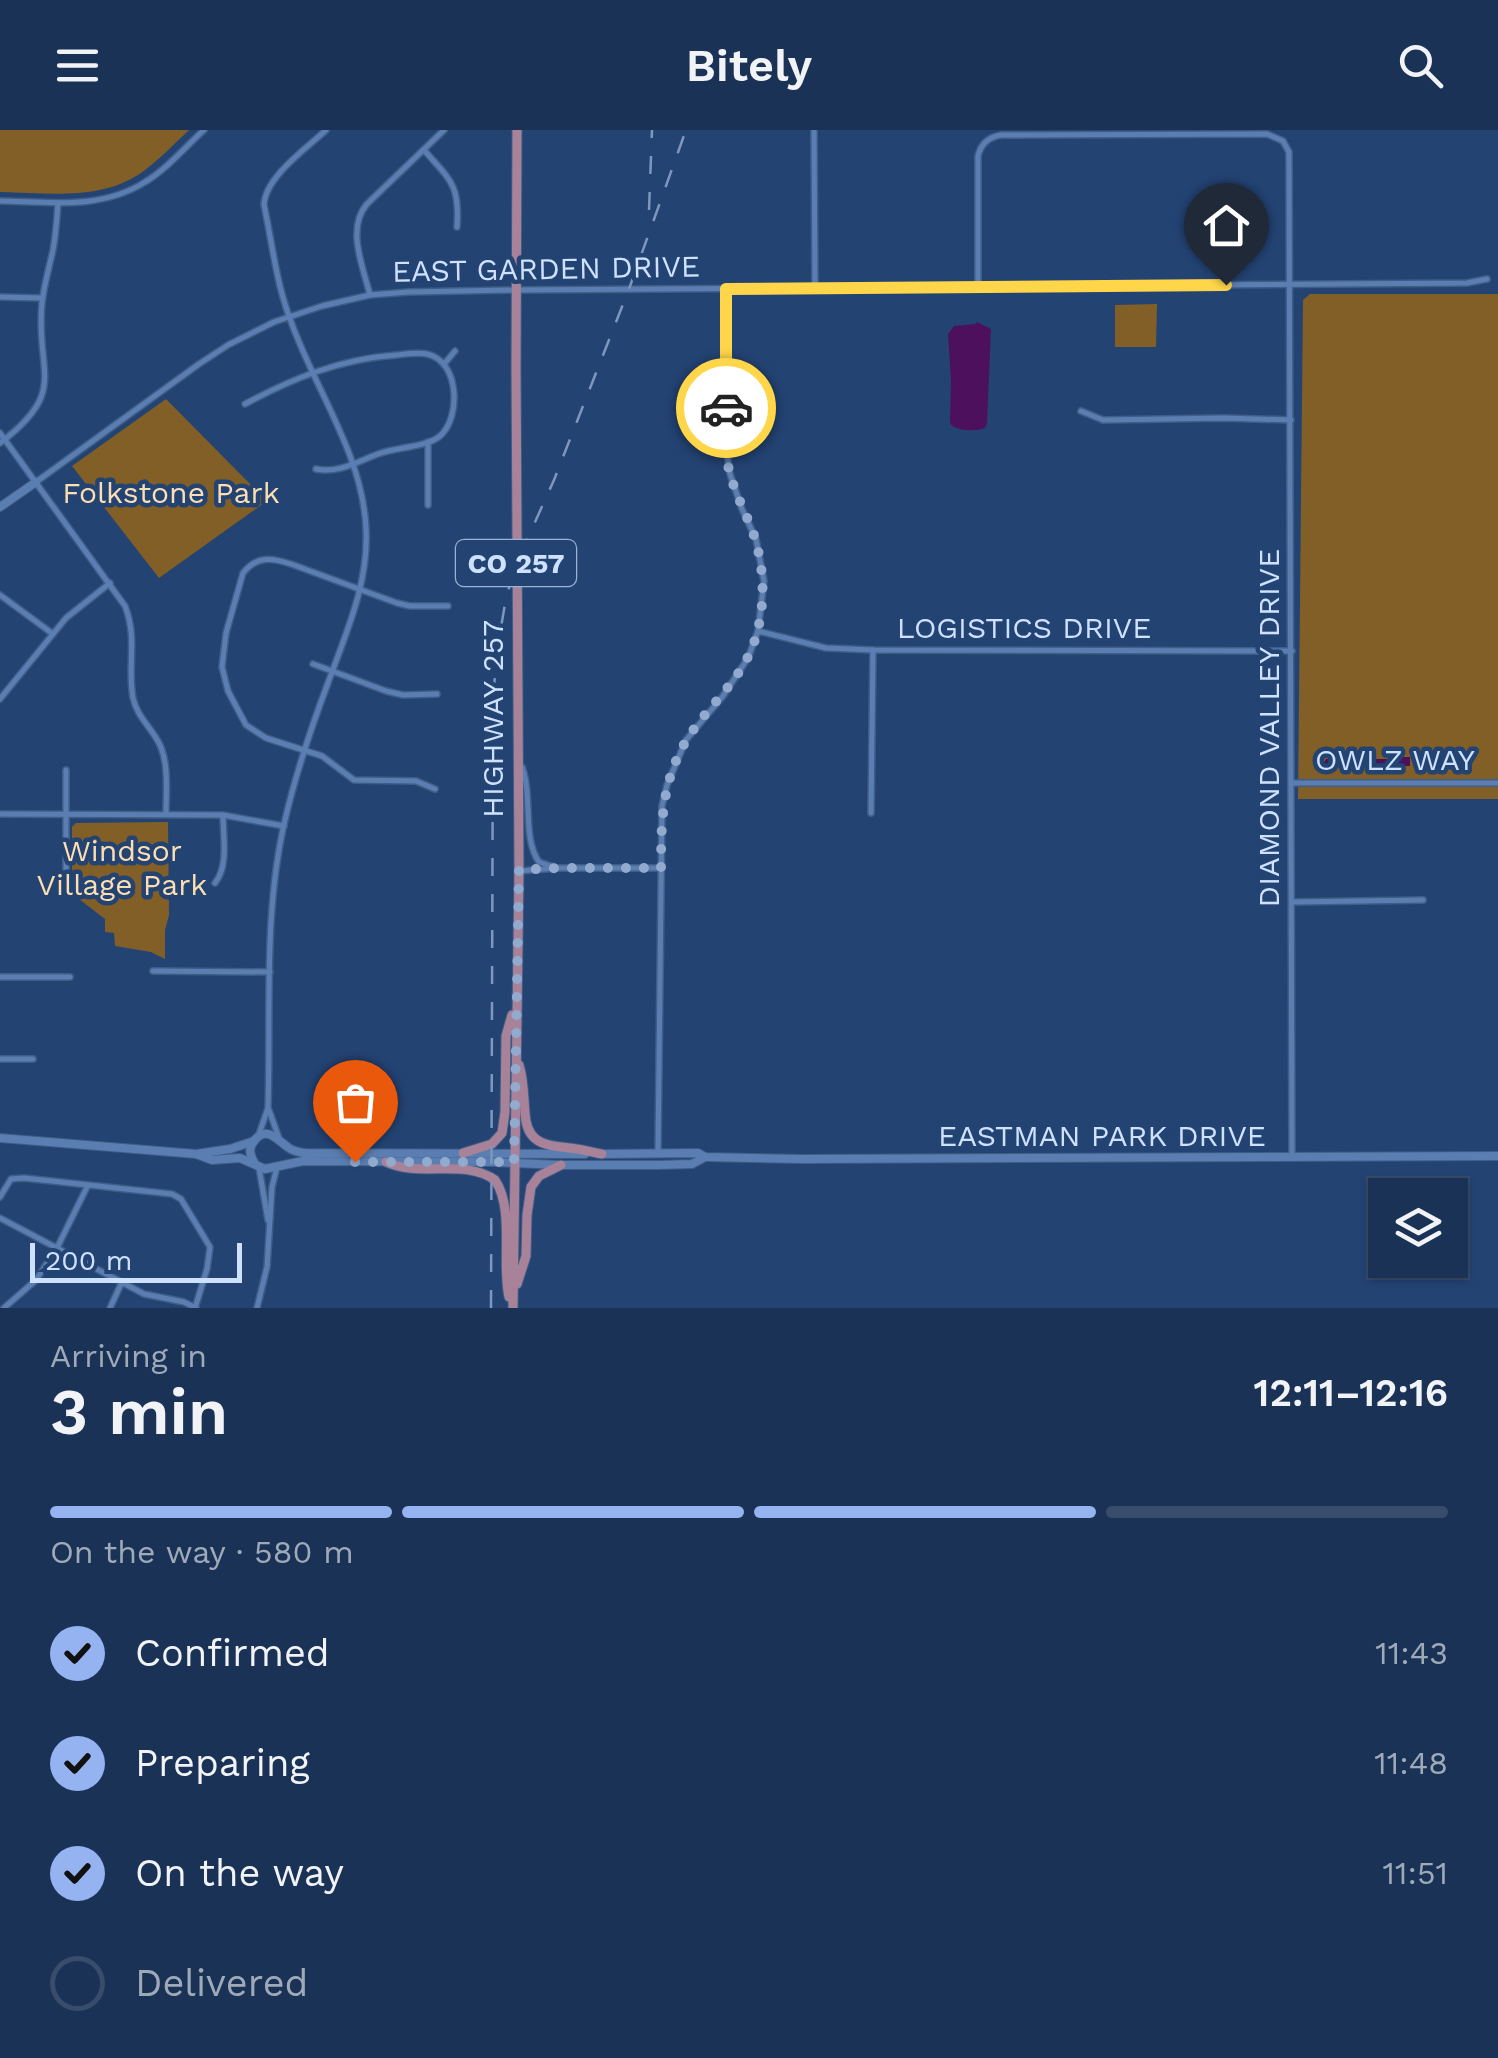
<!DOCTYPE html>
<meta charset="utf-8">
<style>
body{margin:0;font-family:"Work Sans",sans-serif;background:#273e60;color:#f1f3f6;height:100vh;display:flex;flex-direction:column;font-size:38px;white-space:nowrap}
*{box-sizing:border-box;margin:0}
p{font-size:32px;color:#9faab9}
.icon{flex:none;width:55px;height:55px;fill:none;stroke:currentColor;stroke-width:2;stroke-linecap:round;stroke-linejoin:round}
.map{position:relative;height:1178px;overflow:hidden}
.panel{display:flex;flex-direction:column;background:#1a3256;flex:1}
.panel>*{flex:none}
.buttons{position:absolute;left:1368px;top:1048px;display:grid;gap:20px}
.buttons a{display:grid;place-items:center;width:100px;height:100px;border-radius:0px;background:#1a3256;box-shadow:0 2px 8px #0004,0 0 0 2px #384d6c;font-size:50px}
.scale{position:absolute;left:30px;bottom:25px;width:212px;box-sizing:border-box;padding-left:10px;border:5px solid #cee2ff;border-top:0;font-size:28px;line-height:35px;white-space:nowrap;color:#cee2ff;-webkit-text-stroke:8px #234373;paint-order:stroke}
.pin{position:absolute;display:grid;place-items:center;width:85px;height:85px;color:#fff;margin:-102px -42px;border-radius:50% 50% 50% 0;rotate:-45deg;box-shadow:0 0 10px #0007}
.pin .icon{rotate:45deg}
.courier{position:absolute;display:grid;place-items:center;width:100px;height:100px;margin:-50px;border:8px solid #ffd54a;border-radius:50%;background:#fff;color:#222;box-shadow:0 2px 12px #0007}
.summary em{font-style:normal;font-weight:600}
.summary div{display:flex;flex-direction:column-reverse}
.summary{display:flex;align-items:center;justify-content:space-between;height:170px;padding:0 50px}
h1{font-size:65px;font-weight:600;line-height:75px}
.bar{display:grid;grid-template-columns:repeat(4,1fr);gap:15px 10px;align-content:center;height:120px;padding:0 50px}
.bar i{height:12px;border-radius:8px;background:#384d6c}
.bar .selected{background:#95b2f1}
.bar p{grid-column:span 4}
ol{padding:0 50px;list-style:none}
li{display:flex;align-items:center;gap:30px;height:110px}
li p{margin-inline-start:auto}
li .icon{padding:10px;border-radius:50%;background:#95b2f1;color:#111;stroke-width:4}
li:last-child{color:#9faab9}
li i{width:55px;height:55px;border:5px solid #384d6c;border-radius:50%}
header{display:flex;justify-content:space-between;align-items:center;height:130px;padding:0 50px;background:#1a3256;font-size:45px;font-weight:600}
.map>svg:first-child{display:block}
.green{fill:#815f26}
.water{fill:#4d105d}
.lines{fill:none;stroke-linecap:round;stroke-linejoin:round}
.street-casing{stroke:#3f5d85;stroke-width:8}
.secondary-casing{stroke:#3f5d85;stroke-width:10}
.primary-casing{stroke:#3f5d85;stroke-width:11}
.street{stroke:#5b7eb2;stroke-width:5}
.secondary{stroke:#5b7eb2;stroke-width:8}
.primary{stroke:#a88299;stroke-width:9}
.rail{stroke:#7d97bd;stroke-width:2.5;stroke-dasharray:18 18;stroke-linecap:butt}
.done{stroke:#92aace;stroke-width:10;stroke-dasharray:0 18}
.route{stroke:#ffd54a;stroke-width:12}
.labels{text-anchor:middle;stroke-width:9;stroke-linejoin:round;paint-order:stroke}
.shield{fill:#234373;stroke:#9bb2d5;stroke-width:2.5}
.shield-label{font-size:28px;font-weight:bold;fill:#cee2ff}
.street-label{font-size:30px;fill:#cee2ff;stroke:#234373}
.park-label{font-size:30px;fill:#fbdeb2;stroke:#234373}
</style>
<header><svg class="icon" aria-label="menu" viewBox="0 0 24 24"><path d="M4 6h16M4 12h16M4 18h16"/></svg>Bitely<svg class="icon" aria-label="search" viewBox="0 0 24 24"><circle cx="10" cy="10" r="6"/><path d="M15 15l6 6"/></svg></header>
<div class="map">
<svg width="1498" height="1178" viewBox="0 0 1498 1178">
<rect width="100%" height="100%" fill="#234373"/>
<g class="green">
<path d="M0,0h189c-16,15 -31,31 -48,43 -41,28 -94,20 -141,19z"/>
<path d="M1310,164h188v505h-200l5,-499z"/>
<path d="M1157,174l-1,43h-41v-42z"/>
<path d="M166,269l101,102 -108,77 -87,-112z"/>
<path d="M168,692l1,93 -4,15v29l-14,-7 -36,-6 -1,-13 -9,-1v-13l-26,-20 2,-13 -8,-12 -1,-6v-41l4,-4z"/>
</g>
<g class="water">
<path d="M977,192l14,7 -4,94 -2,5c-9,3 -24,4 -34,-3l-1,-4 1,-40 -3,-47 6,-8 21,-2z"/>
<path d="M1400,627h10v9h-83l-4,-2 3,-5h69z"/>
</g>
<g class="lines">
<g class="street-casing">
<g id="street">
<path d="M814,0l1,158"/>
<path d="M424,20c26,30 36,34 33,77"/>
<path d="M0,71c49,1 101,9 145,-19 22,-13 40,-35 59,-52"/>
<path d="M978,156v-130c3,-13 11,-19 23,-21l266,-1 16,7 6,11 3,1006"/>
<path d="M370,165c-7,-28 -24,-67 -3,-91l77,-74"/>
<path d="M0,167l42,1"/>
<path d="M445,233l10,-12"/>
<path d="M245,274c48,-26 96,-45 151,-49 10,-1 21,-3 31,-1 33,7 34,64 13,82 -13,11 -42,11 -59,17 -21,7 -42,21 -65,16"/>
<path d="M1081,281l22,9 121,-2 67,2"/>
<path d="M0,303l125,173c13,33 2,60 8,92 4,19 19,30 27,47 9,20 6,47 6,69"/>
<path d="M0,313c70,-53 35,-70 42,-140 2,-18 7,-35 11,-53 3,-16 4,-32 5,-47"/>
<path d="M36,352l163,-118 29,-19 46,-23 48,-16 48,-11 38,-3 108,-2 951,-7 20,-4"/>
<path d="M428,375v-63"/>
<path d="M0,465l53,39"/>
<path d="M758,501l68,17 47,2 419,1"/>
<path d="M313,534l73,27 17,4 34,-1"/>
<path d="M0,569l66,-81 44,-35"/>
<path d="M522,637c11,29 0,71 17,95l15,5"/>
<path d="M1292,653h206"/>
<path d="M435,659l-19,-8 -62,-1 -32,-24 -56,-18 -20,-13 -18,-34 -6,-24 4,-34 17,-60c14,-18 30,-15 48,-9l106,39 13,3h38"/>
<path d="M871,683l2,-163"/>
<path d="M0,684l223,1 61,11"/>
<path d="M519,741l38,-3h104"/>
<path d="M215,753c14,-17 8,-47 8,-68"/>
<path d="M66,764v-124"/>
<path d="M1292,772l131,-2"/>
<path d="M153,841l117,1"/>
<path d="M0,847h70"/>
<path d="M0,929h33"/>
<path d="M269,980l10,28"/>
<path d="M259,1004l9,-26c3,-96 -5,-194 17,-288 11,-47 26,-92 43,-137 18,-50 41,-100 38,-154 -3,-76 -53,-142 -77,-213 -13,-35 -17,-74 -25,-111 1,-28 42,-56 62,-75"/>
<path d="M658,1022l4,-346 5,-21 19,-45 37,-44 25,-38 10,-27 6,-50 -8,-42 -14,-30 -12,-35 -3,-20 -1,-165"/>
<path d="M259,1038l9,52"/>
<path d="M0,1067l11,-18 13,-1 148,16 9,5 29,48 -3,22 -12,39"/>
<path d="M0,1088l144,76 40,8 12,6"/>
<path d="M4,1178l32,-28 21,-32 31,-63"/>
<path d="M110,1178l12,-26"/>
<path d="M257,1178l10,-41 5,-80 5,-20"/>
</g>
</g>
<g class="secondary-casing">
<g id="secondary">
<path d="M0,377l36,-25"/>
<path d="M0,1008l196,16 16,6 28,-2 25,11 38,-8 189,1 69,3h98l33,-1 13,-7"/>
<path d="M196,1024l34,-5 24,-8"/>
<path d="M599,1024l99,-1 7,4 97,2 696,-3"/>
<path d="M255,1034c-4,-7 -8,-15 -1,-23 13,-17 24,0 35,7 6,4 9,4 16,5l280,1"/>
</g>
</g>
<g class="primary-casing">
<g id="primary">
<path d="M519,935c6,19 4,37 7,56 4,24 24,25 44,27 10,1 21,4 32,6"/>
<path d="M463,1023l29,-9 10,-11 3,-21 1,-76 6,-21"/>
<path d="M386,1032c34,16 78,-4 109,18 20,30 6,82 14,117"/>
<path d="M517,1154l9,-28 1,-41 4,-28 8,-11 22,-11"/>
<path d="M513,1178l6,-437 -3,-502 1,-239"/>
</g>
</g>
<use href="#street" class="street"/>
<use href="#secondary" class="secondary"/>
<use href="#primary" class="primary"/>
<g class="rail">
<path d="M649,80l3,-80"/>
<path d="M491,1178l2,-609 4,-48 9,-53 10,-34 38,-84 75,-191 57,-159"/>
</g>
</g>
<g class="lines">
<path class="done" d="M355,1032h159l5,-292 38,-2h104c0,-45 1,-87 25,-127 23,-38 59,-62 71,-108 8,-30 7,-62 -1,-91 -6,-22 -19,-43 -25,-65 -7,-21 -5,-46 -5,-69"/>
<path class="route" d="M726,278v-119l500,-4"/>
</g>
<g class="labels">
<rect class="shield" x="456" y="410" width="120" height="46" rx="8"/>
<g class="shield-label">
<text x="516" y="443">CO 257</text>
</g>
<g class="street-label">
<text transform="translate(546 139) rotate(-1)" y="10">EAST GARDEN DRIVE</text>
<text x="1024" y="508">LOGISTICS DRIVE</text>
<text transform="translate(493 589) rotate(-90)" y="10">HIGHWAY 257</text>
<text transform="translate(1269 598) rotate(-90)" y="10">DIAMOND VALLEY DRIVE</text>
<text x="1395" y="640">OWLZ WAY</text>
<text x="1102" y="1016">EASTMAN PARK DRIVE</text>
</g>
<g class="park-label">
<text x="171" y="373">Folkstone Park</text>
<text x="122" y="731">Windsor<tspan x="122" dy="34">Village Park</tspan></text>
</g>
</g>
</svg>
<div class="buttons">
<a><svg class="icon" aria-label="layers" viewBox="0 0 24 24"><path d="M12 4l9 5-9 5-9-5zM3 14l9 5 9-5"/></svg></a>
</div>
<div class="scale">200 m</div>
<div class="pin" style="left:355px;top:1032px;background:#ea580c"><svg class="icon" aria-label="bag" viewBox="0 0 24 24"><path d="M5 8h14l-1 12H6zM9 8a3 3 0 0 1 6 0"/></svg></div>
<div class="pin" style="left:1226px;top:155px;background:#1f2937"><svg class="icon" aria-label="home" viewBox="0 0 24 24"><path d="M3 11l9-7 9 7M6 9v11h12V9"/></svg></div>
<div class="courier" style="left:726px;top:278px"><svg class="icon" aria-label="car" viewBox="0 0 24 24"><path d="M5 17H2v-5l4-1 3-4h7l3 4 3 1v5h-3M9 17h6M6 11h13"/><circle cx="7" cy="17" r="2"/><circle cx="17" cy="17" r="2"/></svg></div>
</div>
<section class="panel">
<div class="summary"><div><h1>3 min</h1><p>Arriving in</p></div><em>12:11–12:16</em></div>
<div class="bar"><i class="selected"></i><i class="selected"></i><i class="selected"></i><i></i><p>On the way · 580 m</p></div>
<ol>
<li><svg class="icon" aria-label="check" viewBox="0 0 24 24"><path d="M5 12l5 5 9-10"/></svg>Confirmed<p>11:43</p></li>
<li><svg class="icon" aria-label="check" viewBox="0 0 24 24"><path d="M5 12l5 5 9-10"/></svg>Preparing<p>11:48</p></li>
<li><svg class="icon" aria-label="check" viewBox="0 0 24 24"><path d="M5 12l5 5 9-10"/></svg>On the way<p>11:51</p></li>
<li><i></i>Delivered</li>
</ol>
</section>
